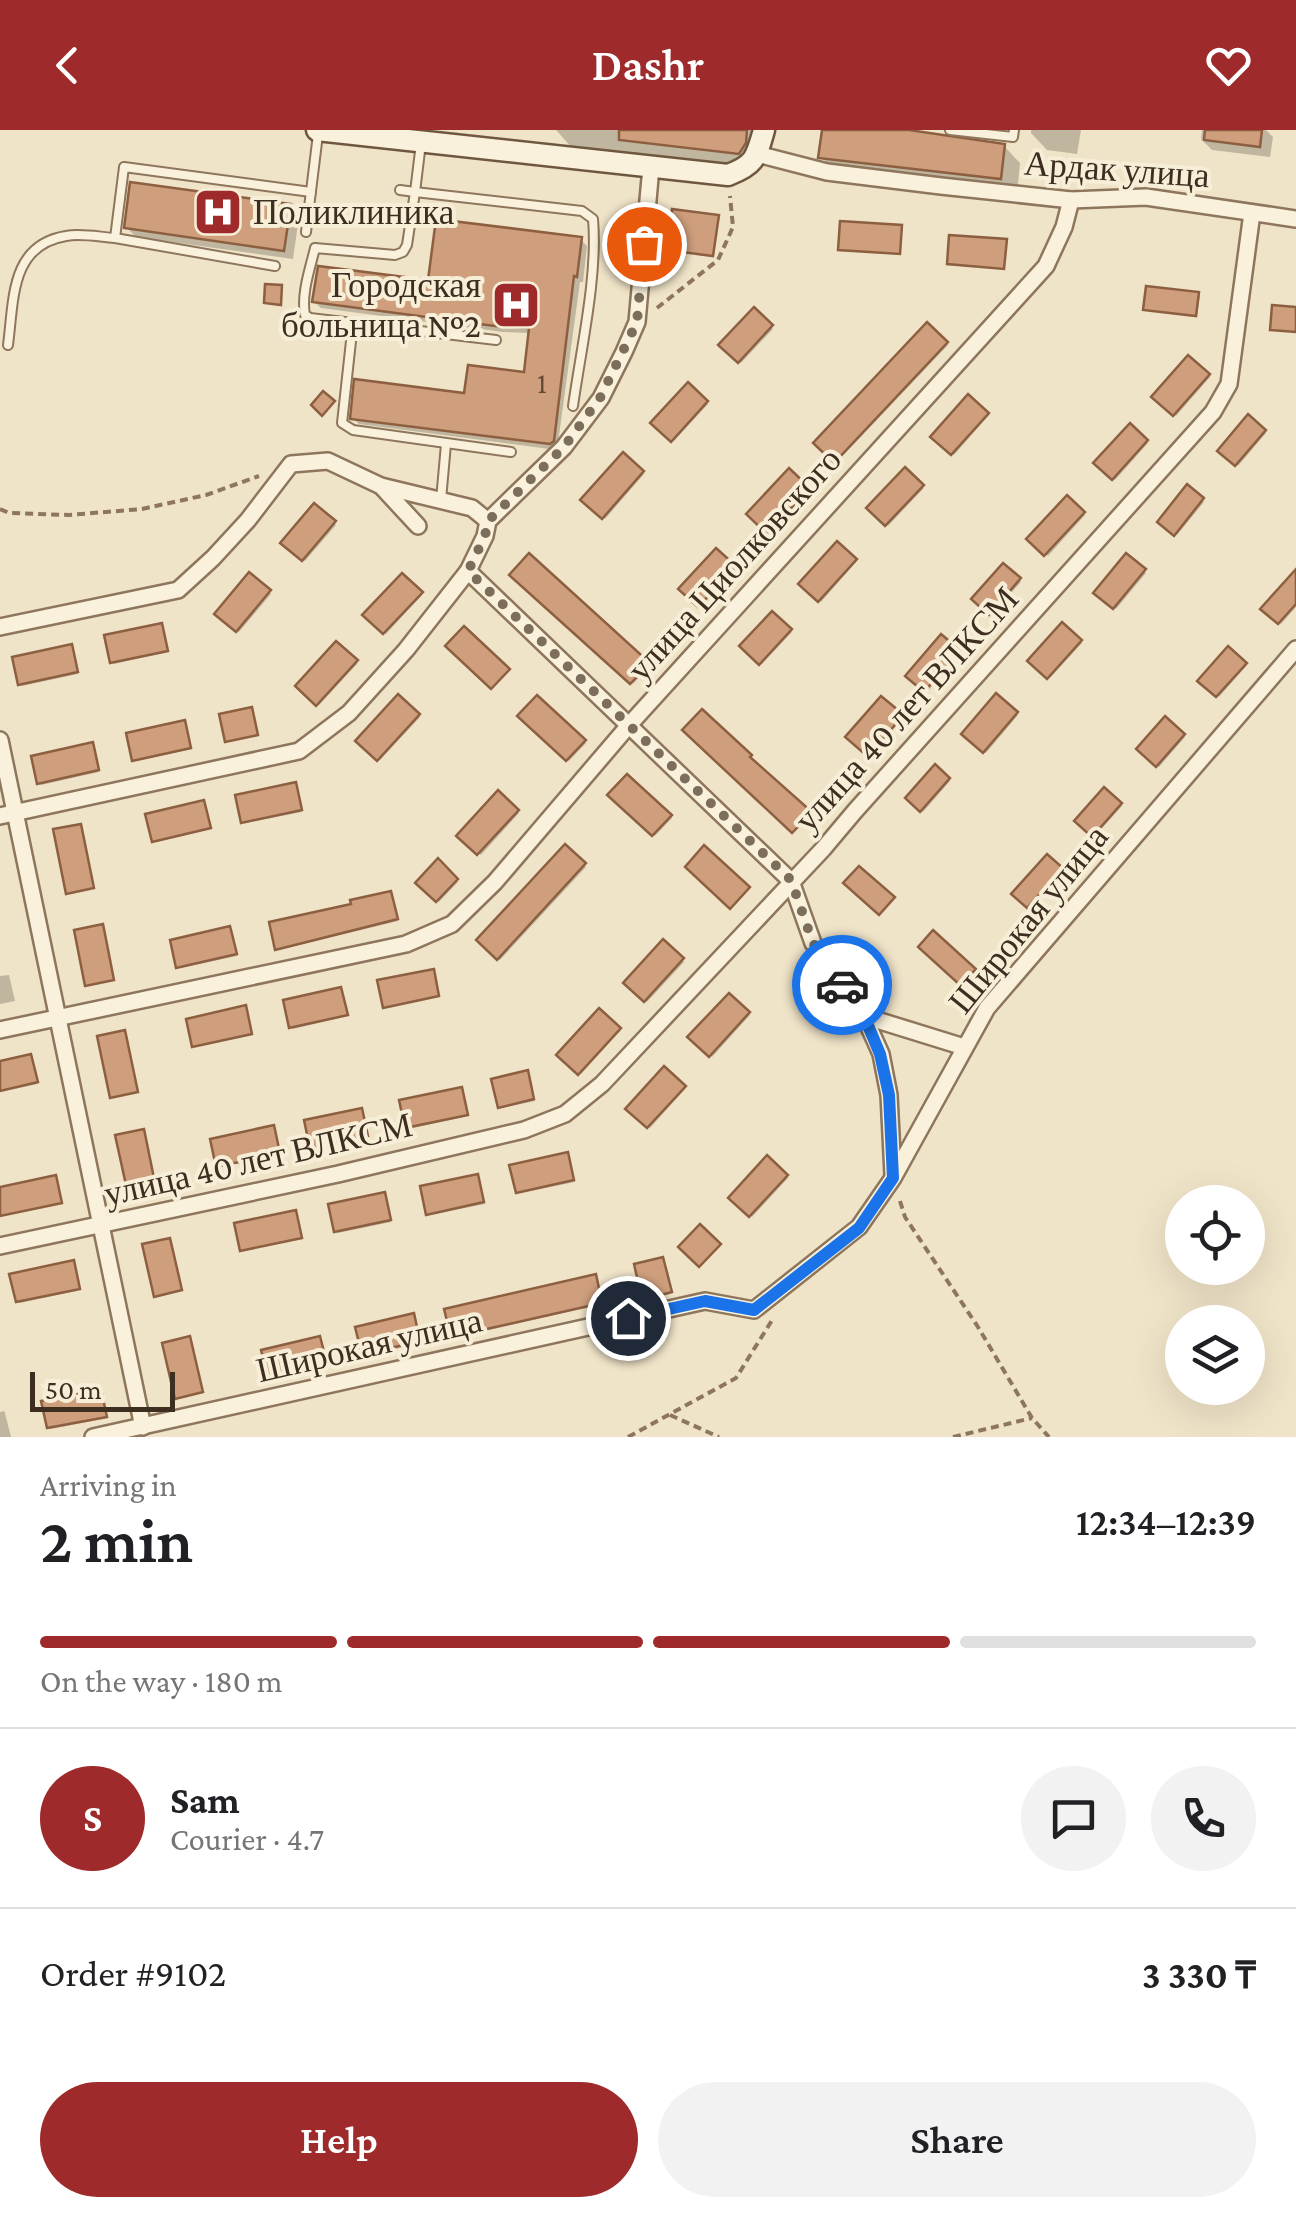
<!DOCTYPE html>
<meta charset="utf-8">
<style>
body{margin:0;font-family:"Crimson Pro",serif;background:#f2f2f2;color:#202124;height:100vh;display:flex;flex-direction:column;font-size:38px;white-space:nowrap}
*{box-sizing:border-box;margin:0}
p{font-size:32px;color:#757577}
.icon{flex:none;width:55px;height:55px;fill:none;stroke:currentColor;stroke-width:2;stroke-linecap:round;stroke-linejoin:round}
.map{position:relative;height:1307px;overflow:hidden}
.panel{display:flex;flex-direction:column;background:#fff;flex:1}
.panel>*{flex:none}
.controls{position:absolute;left:1165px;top:1055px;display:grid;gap:20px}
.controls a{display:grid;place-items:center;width:100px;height:100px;border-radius:50%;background:#fff;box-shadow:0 10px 40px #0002;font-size:50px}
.scale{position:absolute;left:30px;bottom:25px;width:145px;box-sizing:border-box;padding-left:10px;border:5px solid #3d2e20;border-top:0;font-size:28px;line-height:35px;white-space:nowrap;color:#3d2e20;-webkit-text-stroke:8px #f7eed8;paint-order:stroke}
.pin{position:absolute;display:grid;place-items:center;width:85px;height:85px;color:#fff;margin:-42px;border:5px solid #fff;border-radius:50%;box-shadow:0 2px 10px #0007}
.courier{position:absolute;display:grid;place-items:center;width:100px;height:100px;margin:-50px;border:8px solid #1a73e8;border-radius:50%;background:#fff;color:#222;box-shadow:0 2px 12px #0007}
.summary em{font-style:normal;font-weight:600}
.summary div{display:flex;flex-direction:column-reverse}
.summary{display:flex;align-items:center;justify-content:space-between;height:170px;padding:0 40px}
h1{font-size:65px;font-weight:600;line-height:75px}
.bar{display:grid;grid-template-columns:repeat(4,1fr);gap:15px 10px;align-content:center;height:120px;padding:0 40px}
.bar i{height:12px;border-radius:8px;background:#e0e0e0}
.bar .on{background:#9e2a2b}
.bar p{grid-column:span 4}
.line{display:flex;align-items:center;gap:25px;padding:0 40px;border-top:2px solid #e0e0e0}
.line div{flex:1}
.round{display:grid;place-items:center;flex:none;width:105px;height:105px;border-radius:52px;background:#f2f2f2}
.primary-button{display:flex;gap:20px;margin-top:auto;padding:20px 40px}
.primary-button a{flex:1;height:115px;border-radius:60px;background:#9e2a2b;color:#fff;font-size:40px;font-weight:600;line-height:115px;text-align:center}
.primary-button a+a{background:#f2f2f2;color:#202124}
header{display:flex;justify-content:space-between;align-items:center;height:130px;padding:0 40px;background:#9e2a2b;color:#fff;font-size:45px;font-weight:600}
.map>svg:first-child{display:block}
.shadow{fill:#0003}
.building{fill:#cf9f7d;stroke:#8d5f41;stroke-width:2.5}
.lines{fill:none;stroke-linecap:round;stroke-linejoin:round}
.lane-casing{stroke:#8d765c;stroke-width:12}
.street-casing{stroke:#8d765c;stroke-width:20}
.secondary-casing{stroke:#6f573f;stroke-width:25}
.path{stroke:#8d765c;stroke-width:4;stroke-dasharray:8 5;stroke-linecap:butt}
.lane{stroke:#faf1dc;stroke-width:8}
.street{stroke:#faf1dc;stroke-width:15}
.secondary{stroke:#faf1dc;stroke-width:20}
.done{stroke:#7c6e5b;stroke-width:10;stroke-dasharray:0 18}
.route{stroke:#1a73e8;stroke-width:12}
.labels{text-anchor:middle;stroke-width:8;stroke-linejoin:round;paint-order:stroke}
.number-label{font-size:30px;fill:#624a37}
.street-label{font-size:35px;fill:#3d2e20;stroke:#f7eed8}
.poi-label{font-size:35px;fill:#3d2e20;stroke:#f7eed8;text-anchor:start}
</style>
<header><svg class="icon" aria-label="back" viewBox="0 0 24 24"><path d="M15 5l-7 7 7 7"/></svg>Dashr<svg class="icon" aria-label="heart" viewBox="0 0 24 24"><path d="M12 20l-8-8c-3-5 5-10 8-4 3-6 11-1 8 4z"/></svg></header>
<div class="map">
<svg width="1296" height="1307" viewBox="0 0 1296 1307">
<rect width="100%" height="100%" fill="#f0e4c8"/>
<g class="shadow">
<path d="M556,0h202l-2,39 -183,-20z"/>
<path d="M824,0h62l118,16 16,17 -3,31 -179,-20 -17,-17z"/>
<path d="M1031,0h50l-4,24 -30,-4 -16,-17z"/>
<path d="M1202,0h64l7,7 -3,20 -58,-7 -11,-11z"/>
<path d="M289,77l10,10 -6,42 -157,-22 -10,-10z"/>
<path d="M717,87l2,2 -5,38 -45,-7z"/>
<path d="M581,110l6,6 -4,36h-3l-23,168 -198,-26 -6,-6 113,-22 60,-21 5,-42 -28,-1 -182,-24 -7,-6 116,-19z"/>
<path d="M1198,164l2,2 -3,21 -51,-8z"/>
<path d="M754,180l19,19 -32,34 -19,-18z"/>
<path d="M927,196l21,19 -111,117 -21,-19z"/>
<path d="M1189,228l21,19 -34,39 -22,-19z"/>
<path d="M688,256l20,18 -34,37 -20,-18z"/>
<path d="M968,268l20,18 -34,39 -21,-18z"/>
<path d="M1249,288l17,15 -28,33 -18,-15z"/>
<path d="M1130,296l18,17 -33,37 -18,-17z"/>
<path d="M623,325l21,19 -39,45 -21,-19z"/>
<path d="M905,340l19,18 -36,38 -19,-18z"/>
<path d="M789,342l21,19 -40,43 -20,-20z"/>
<path d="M1187,358l17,14 -27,33 -17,-13z"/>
<path d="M1067,368l18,17 -37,41 -18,-17z"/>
<path d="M314,377l22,18 -31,36 -22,-18z"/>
<path d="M837,415l19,17 -35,40 -20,-18z"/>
<path d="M716,422l20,18 -35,37 -19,-18z"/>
<path d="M1127,426l19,17 -30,36 -19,-17z"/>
<path d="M529,427l121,109 -17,18 -120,-110z"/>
<path d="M1003,436l18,16 -29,32 -18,-15z"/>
<path d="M249,445l22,19 -32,38 -22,-18z"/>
<path d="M402,446l20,19 -36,39 -20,-19z"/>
<path d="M1296,454v23l-15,17 -17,-15z"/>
<path d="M772,484l20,18 -30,32 -20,-18z"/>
<path d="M161,496l7,26 -54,12 -2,-2z"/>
<path d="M1062,496l20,17 -32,35 -20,-17z"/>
<path d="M941,508l19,16 -33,38 -18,-16z"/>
<path d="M336,514l21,20 -38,41 -21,-19z"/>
<path d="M72,518l6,26 -56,12 -2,-2z"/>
<path d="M1228,520l18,16 -27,31 -18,-16z"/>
<path d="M997,566l21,19 -32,38 -22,-19z"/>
<path d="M399,568l21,19 -40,43 -21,-19z"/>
<path d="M537,568l49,45 -17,18 -48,-45z"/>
<path d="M882,569l21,19 -33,38 -22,-19z"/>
<path d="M1165,590l20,17 -26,30 -20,-18z"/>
<path d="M184,592l8,27 -56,12 -2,-1z"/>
<path d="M94,617l5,25 -58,13 -1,-2z"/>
<path d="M935,638l15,13 -27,31 -15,-14z"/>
<path d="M627,647l45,41 -17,18 -44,-41z"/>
<path d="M297,657l5,25 -57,11 -1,-1z"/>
<path d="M1105,661l17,15 -27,30 -18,-15z"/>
<path d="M498,664l21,19 -38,42 -21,-20z"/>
<path d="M205,675l6,24 -55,13 -2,-2z"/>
<path d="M565,718l21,19 -86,93 -20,-20z"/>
<path d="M1047,727l16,14 -33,37 -15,-14z"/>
<path d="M438,732l20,20 -19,20 -21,-19z"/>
<path d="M392,765l6,26 -119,29 -2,-2z"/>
<path d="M230,799l7,27 -57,12 -1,-2z"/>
<path d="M663,812l21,20 -37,40 -21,-20z"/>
<path d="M9,845l6,26 -15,3v-28z"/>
<path d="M340,859l8,27 -55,13 -1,-2z"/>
<path d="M729,866l21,19 -38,42 -21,-20z"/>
<path d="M246,880l6,25 -56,12 -2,-1z"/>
<path d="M599,882l21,19 -39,43 -21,-19z"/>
<path d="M31,927l7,27 -38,8v-28z"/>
<path d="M664,939l21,20 -35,39 -21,-19z"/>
<path d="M529,945l6,26 -33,7 -2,-2z"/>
<path d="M463,961l5,25 -59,13 -2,-2z"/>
<path d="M361,981l7,26 -54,12 -2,-2z"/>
<path d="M273,998l8,27 -61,12 -1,-1z"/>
<path d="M568,1025l7,27 -55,11 -2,-1z"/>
<path d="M767,1029l21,19 -36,39 -21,-19z"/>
<path d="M55,1047l8,27 -63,12v-27z"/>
<path d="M478,1047l7,27 -55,11 -2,-2z"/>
<path d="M386,1066l5,26 -53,11 -2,-2z"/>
<path d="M296,1084l6,25 -58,12 -2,-1z"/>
<path d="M75,1135l5,25 -60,13 -2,-2z"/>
<path d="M596,1149l6,25 -147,34 -2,-2z"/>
<path d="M415,1187l5,26 -54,13 -2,-2z"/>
<path d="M321,1211l6,25 -55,12 -2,-1z"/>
<path d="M100,1262l7,26 -56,11 -2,-2z"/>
<path d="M4,1281l1,2 6,24h-11v-25z"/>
</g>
<g class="building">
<path d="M619,0h128l-1,13 -7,11 -120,-14z"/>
<path d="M822,0h87l96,14 -4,35 -183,-21z"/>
<path d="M1205,0h57l-2,17 -56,-7z"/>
<path d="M130,52l161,22 -7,47 -160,-23z"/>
<path d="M672,79l47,6 -6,41 -47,-6z"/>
<path d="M436,89l146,18 -5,40 -3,-1 -20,165 -4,3 -200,-25 4,-40 110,14 4,-28 56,7 5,-44 -34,-2 -183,-24 6,-36 110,14z"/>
<path d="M840,91l62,4 -2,29 -62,-4z"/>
<path d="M949,105l58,4 -3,30 -57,-5z"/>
<path d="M265,154l17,1 -1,20 -17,-2z"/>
<path d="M1146,156l53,6 -3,24 -53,-6z"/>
<path d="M1272,175l24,2v25l-26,-2z"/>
<path d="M754,177l19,18 -35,38 -20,-18z"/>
<path d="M927,192l21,20 -114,121 -21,-20z"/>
<path d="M1188,225l22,19 -37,42 -22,-19z"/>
<path d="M688,252l20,19 -37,41 -21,-19z"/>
<path d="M323,261l12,10 -13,15 -11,-11z"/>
<path d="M968,264l21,19 -38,42 -21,-18z"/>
<path d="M1248,284l18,16 -31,36 -18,-15z"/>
<path d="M1130,293l18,17 -36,40 -19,-17z"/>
<path d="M623,322l21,19 -42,48 -22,-19z"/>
<path d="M905,337l19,18 -39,41 -19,-18z"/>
<path d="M789,338l21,20 -43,46 -21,-20z"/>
<path d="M1187,354l17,14 -30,38 -17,-14z"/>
<path d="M1067,365l18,17 -41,44 -18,-17z"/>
<path d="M314,373l22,18 -34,40 -22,-18z"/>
<path d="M837,411l20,18 -39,43 -20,-18z"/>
<path d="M716,418l20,18 -38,41 -20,-18z"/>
<path d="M529,423l121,110 -20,21 -121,-109z"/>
<path d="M1126,423l20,16 -33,40 -20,-16z"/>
<path d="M1003,433l18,15 -32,37 -18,-16z"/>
<path d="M1296,439v35l-18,20 -18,-15z"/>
<path d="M249,442l22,18 -35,42 -22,-18z"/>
<path d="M402,443l21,19 -40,42 -21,-19z"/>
<path d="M772,481l20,18 -33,36 -20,-19z"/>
<path d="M1062,492l20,18 -35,39 -20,-18z"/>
<path d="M162,493l6,28 -58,12 -6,-28z"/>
<path d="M464,496l46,43 -19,20 -46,-43z"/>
<path d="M941,504l19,16 -36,42 -19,-16z"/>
<path d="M336,511l22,19 -42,46 -21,-20z"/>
<path d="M72,514l6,28 -60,13 -6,-28z"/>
<path d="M1228,516l19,17 -31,34 -19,-16z"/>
<path d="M996,563l22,19 -35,41 -22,-19z"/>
<path d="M398,564l22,20 -43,47 -22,-20z"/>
<path d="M537,565l49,45 -20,21 -49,-45z"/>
<path d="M881,566l23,19 -37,41 -22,-19z"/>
<path d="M252,577l6,28 -33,7 -6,-28z"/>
<path d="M702,579l50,46 -2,2 62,55 -20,21 -110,-103z"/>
<path d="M1165,586l20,18 -29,33 -20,-18z"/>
<path d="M185,590l6,28 -59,13 -6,-28z"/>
<path d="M93,612l6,28 -62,14 -6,-28z"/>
<path d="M935,634l15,14 -30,34 -15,-14z"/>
<path d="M627,644l45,41 -20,21 -45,-41z"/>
<path d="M296,652l6,28 -61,13 -6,-28z"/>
<path d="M1104,657l18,16 -30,34 -18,-16z"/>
<path d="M498,660l21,20 -42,45 -21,-19z"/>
<path d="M204,670l7,28 -59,14 -7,-28z"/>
<path d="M81,694l13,64 -28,6 -13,-65z"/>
<path d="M565,714l21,19 -89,97 -21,-20z"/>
<path d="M704,715l46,42 -20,22 -45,-42z"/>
<path d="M1047,724l16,14 -36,40 -16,-14z"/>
<path d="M438,728l20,21 -22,23 -21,-19z"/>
<path d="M859,736l36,31 -16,18 -36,-32z"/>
<path d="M391,761l7,28 -123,31 -6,-28 82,-18 -1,-4z"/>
<path d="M103,794l11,56 -29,6 -11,-56z"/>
<path d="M230,796l7,28 -61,14 -6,-28z"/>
<path d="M933,800l43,39 -15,17 -43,-39z"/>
<path d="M663,809l21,19 -40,44 -21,-19z"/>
<path d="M434,839l5,27 -56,12 -6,-28z"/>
<path d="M341,857l7,28 -59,13 -6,-28z"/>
<path d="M729,863l21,19 -41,45 -22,-20z"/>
<path d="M246,875l6,29 -60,13 -6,-28z"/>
<path d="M599,878l22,20 -43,47 -22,-20z"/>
<path d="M125,900l13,62 -28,6 -13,-62z"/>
<path d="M31,924l7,28 -38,9v-30z"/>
<path d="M664,936l22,20 -39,42 -22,-19z"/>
<path d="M528,940l6,29 -36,9 -7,-29z"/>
<path d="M462,957l6,28 -63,13 -6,-28z"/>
<path d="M362,978l6,28 -58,13 -6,-29z"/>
<path d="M274,995l6,28 -64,14 -6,-28z"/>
<path d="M144,999l12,59 -28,6 -13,-59z"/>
<path d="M568,1022l6,28 -58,13 -7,-28z"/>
<path d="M767,1025l21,20 -39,42 -21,-19z"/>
<path d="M478,1044l6,28 -58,13 -6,-29z"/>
<path d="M56,1045l6,28 -62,13v-29z"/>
<path d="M385,1062l6,28 -57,12 -6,-28z"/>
<path d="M296,1080l6,28 -62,13 -6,-28z"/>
<path d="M700,1094l21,20 -22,23 -21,-20z"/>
<path d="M170,1108l12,52 -28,7 -12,-53z"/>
<path d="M663,1127l9,35 -30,8 -8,-36z"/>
<path d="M74,1130l6,29 -64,13 -7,-28z"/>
<path d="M596,1144l6,29 -151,34 -7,-28z"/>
<path d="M414,1183l6,28 -58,14 -7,-28z"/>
<path d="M190,1206l13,56 -28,7 -13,-56z"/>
<path d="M320,1206l7,28 -59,14 -7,-28z"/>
<path d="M101,1259l6,28 -60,11 -6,-27z"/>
</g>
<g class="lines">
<g class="lane-casing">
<g id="lane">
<path d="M950,0l63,7 1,-7"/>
<path d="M421,13l-6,49 167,19 11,8c5,56 -12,130 -20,187"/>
<path d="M400,60l15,2 -8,53 -4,7 -8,3 -80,-7c-5,21 -14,46 -10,67l5,3 43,5 -11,100 11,7 158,22"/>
<path d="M306,102l12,-98"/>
<path d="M275,136l-160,-28 9,-71 187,25"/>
<path d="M353,193l143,17"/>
<path d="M8,215c6,-45 2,-100 58,-109 15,-3 33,1 49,2"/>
<path d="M441,370l5,-56"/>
</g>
</g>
<g class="street-casing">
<g id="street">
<path d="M757,24l70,18 114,14 130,14 75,-3 150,22"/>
<path d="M381,356l37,40"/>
<path d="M468,441l323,310 22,62 51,73 17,38 8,41 4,80"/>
<path d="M0,497l178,-37 35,-32 35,-38 43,-56 37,-3 53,25 91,22 16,13"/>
<path d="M0,610l143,687"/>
<path d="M0,686l299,-65 50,-38 57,-63 62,-79 17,-35 3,-15 76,-74 37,-49 23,-46 13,-30 14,-155"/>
<path d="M864,886l100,31"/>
<path d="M0,900l406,-86 46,-20 43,-42 135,-158 416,-458 18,-39 7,-27"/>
<path d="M0,1116l338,-72 186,-44 41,-16 37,-30 221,-235 32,-38 358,-399 16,-28 23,-171"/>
<path d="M93,1307l612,-136 49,9 105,-83 34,-49 94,-170 309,-359"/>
</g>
</g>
<g class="secondary-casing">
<path id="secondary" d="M317,0l411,45c27,-10 28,-17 36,-45"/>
</g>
<g class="path">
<path d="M657,178l61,-48 15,-33 -3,-31"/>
<path d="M0,379l9,4 60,2 73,-6 64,-14 53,-19"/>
<path d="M900,1071l5,16 73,110 54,91 17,19"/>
<path d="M670,1285l49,22"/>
<path d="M628,1307l108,-59 38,-61"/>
<path d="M953,1307l79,-19"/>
</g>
<use href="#lane" class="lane"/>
<use href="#street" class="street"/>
<use href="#secondary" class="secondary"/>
</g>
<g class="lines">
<path class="done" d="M644,114l-7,78 -37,76 -36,49 -76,74 -3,15 -17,35 323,309 22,63 29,42"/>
<path class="route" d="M628,1188l77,-17 49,9 105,-82 34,-50 -4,-83 -9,-41 -16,-38 -22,-31"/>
</g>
<defs>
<g id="hospital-square" transform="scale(2.5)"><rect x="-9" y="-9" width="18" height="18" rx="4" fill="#9e2a2b" stroke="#f7eed8"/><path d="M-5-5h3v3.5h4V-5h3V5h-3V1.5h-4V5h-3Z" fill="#fff"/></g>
</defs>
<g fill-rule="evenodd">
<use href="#hospital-square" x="218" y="82"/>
<use href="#hospital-square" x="516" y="175"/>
</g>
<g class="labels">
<g class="number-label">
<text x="542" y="263">1</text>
</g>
<g class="street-label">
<text transform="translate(1117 39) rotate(4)" y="12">Ардак улица</text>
<text transform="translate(734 434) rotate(-48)" y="12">улица Циолковского</text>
<text transform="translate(906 579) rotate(-48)" y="12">улица 40 лет ВЛКСМ</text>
<text transform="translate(1028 789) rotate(-51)" y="12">Широкая улица</text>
<text transform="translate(258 1029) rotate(-13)" y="12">улица 40 лет ВЛКСМ</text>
<text transform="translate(369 1215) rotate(-13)" y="12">Широкая улица</text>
</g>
<g class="poi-label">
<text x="253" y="94">Поликлиника</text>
<text x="481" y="167" text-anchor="end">Городская<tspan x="481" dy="40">больница №2</tspan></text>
</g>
</g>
</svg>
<div class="controls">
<a><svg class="icon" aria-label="locate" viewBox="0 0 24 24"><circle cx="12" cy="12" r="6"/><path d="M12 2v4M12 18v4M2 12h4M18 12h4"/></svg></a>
<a><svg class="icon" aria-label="layers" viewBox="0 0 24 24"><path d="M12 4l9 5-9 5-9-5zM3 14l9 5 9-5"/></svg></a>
</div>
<div class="scale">50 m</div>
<div class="pin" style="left:644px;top:114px;background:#ea580c"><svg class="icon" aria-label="bag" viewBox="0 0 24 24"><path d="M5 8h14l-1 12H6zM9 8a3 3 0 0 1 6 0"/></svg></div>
<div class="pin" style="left:628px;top:1188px;background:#1f2937"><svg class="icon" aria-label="home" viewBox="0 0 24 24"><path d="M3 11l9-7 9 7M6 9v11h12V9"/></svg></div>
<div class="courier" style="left:842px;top:855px"><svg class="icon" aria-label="car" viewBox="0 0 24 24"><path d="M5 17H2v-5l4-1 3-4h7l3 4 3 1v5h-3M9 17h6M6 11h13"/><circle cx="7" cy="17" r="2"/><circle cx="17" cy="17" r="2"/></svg></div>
</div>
<section class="panel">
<div class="summary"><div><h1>2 min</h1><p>Arriving in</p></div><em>12:34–12:39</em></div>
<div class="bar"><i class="on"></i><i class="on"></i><i class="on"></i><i></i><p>On the way · 180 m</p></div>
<div class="line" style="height:180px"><b class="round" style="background:#9e2a2b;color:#fff">S</b><div><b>Sam</b><p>Courier · 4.7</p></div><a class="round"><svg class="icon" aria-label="chat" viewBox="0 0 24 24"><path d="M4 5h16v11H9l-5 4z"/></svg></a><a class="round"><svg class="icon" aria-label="phone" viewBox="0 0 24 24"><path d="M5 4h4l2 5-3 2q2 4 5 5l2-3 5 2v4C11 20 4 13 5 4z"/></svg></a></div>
<div class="line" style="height:130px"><div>Order #9102</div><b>3 330 ₸</b></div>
<div class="primary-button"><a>Help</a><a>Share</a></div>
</section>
